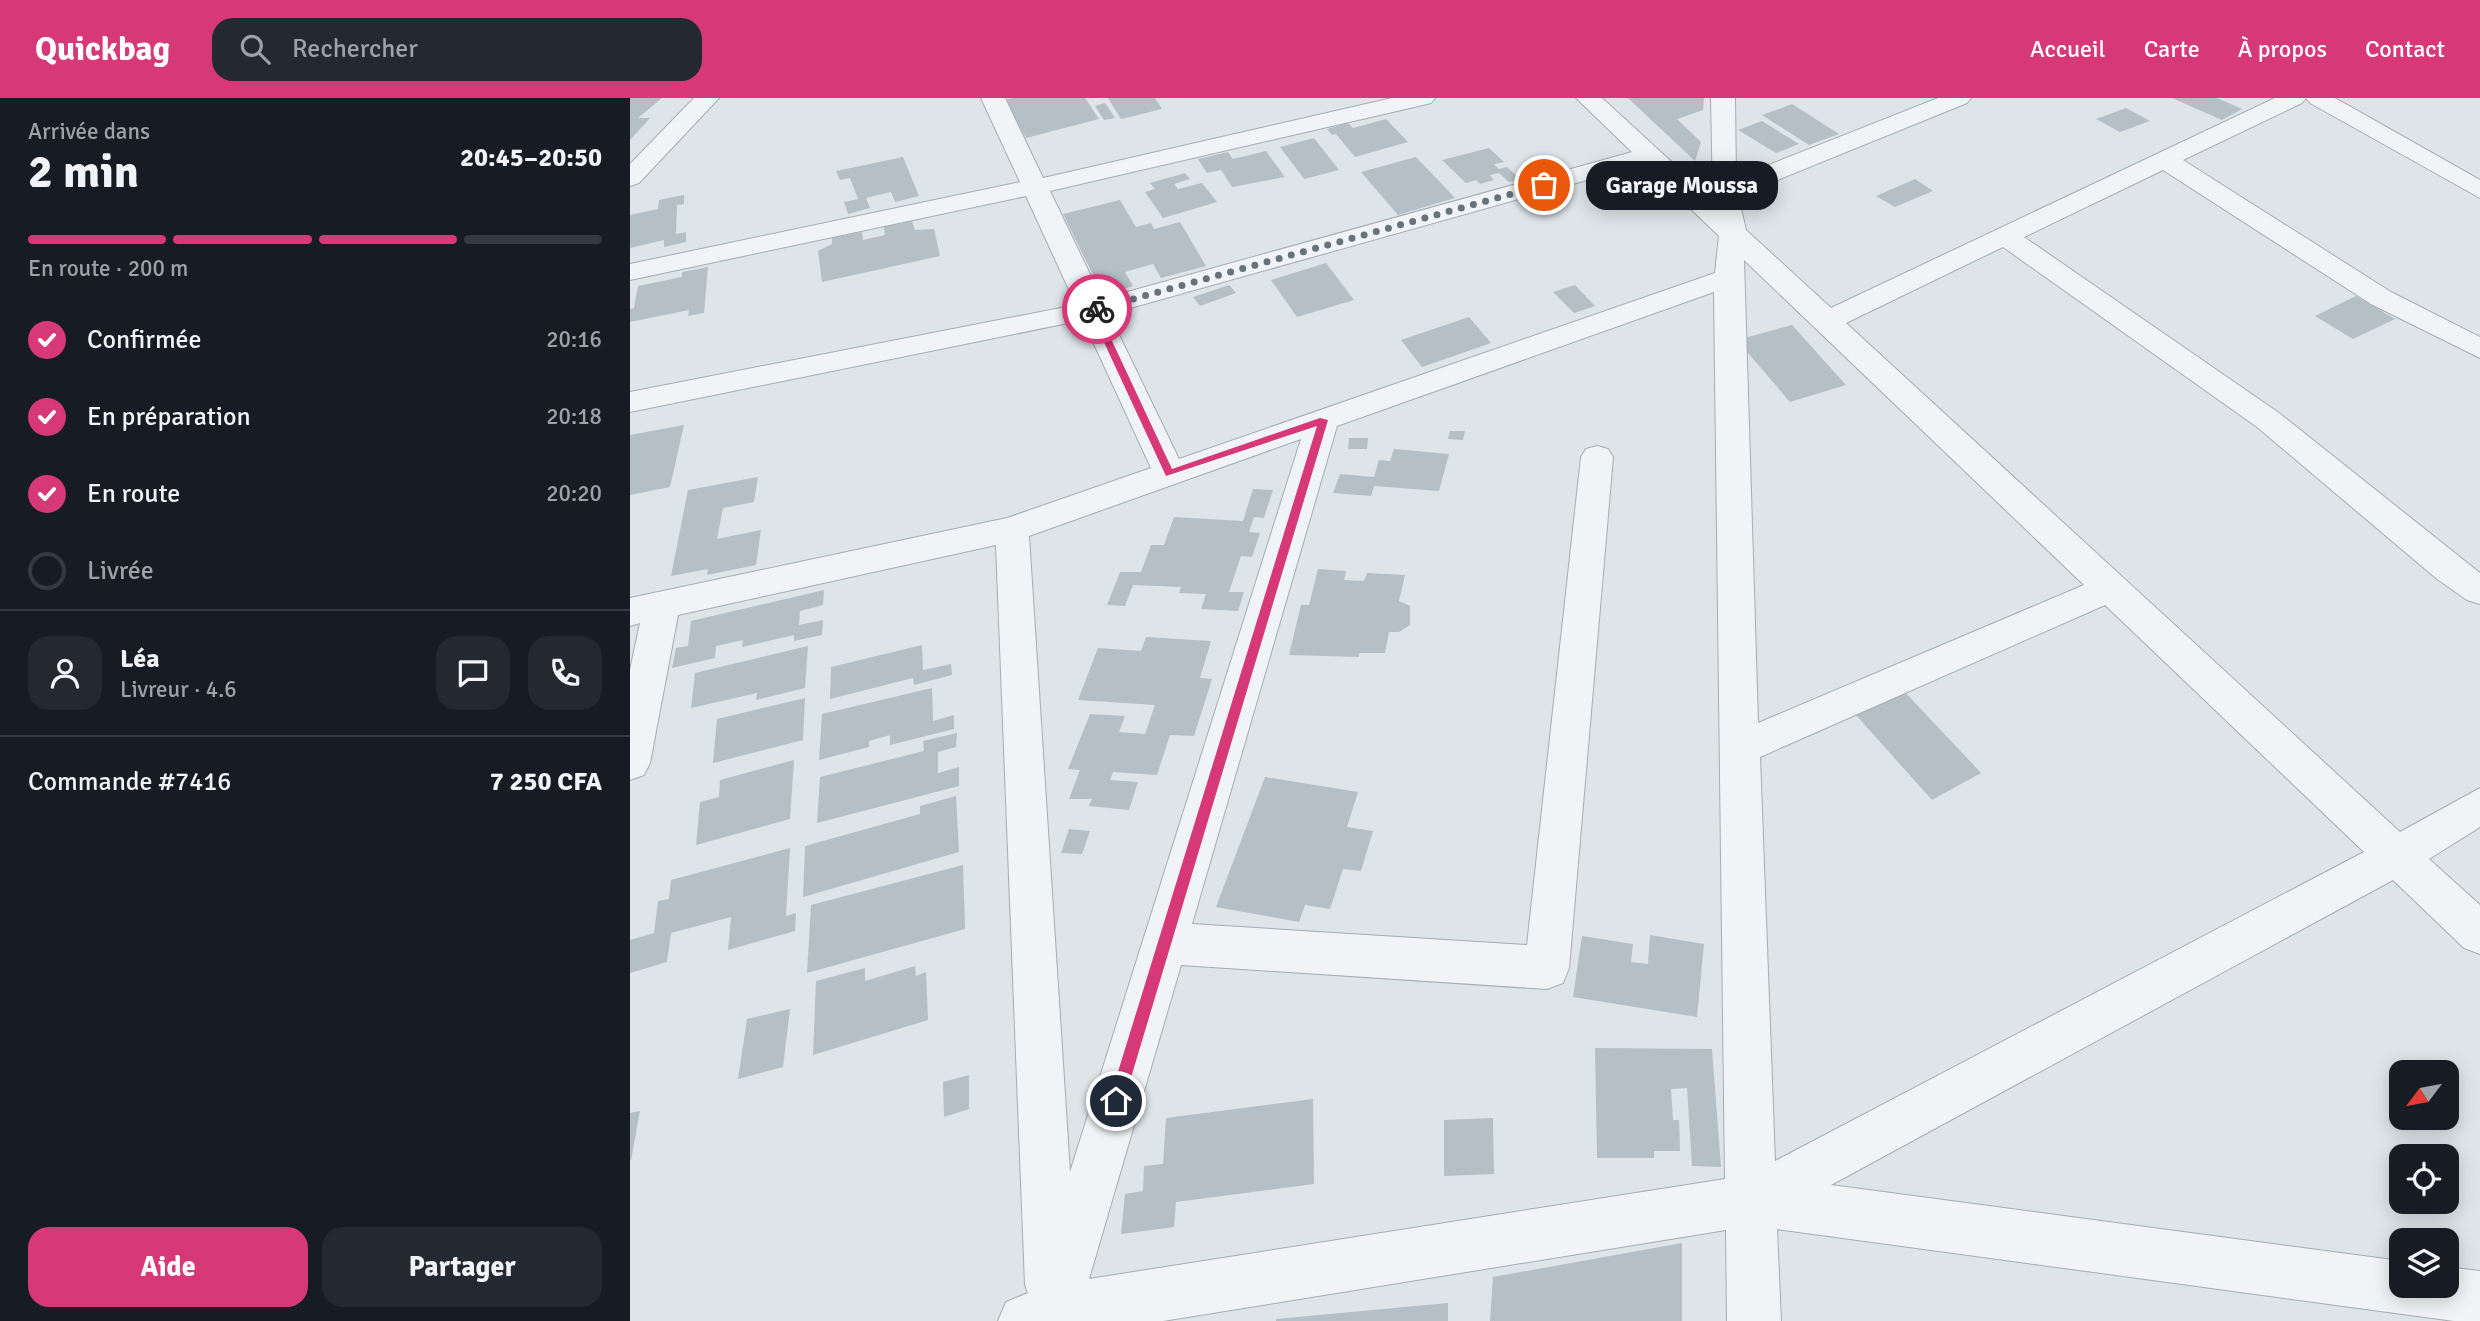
<!DOCTYPE html>
<html lang="fr">
<meta charset="utf-8">
<style>
body{margin:0;font-family:Signika,sans-serif;background:#242831;color:#f1f3f6;height:100vh;display:flex;flex-direction:column;font-size:26px;white-space:nowrap}
*{box-sizing:border-box;margin:0}
p{font-size:23px;color:#9ea1a6}
.icon{flex:none;width:38px;height:38px;fill:none;stroke:currentColor;stroke-width:2;stroke-linecap:round;stroke-linejoin:round}
.map{position:relative;flex:1;overflow:hidden}
.panel{display:flex;flex-direction:column;background:#171b24;width:630px}
.panel>*{flex:none}
.needle{width:46px;rotate:238deg}
.fabs{position:absolute;left:1759px;top:962px;display:grid;gap:14px}
.fabs a{display:grid;place-items:center;width:70px;height:70px;border-radius:14px;background:#171b24;box-shadow:0 4px 18px #0003;font-size:35px}
.pin{position:absolute;display:grid;place-items:center;width:60px;height:60px;color:#fff;margin:-30px;border:4px solid #fff;border-radius:50%;box-shadow:0 2px 7px #0007}
.courier{position:absolute;display:grid;place-items:center;width:70px;height:70px;margin:-35px;border:5px solid #d73978;border-radius:50%;background:#fff;color:#222;box-shadow:0 2px 9px #0007}
.bubble{position:absolute;height:49px;border-radius:21px;background:#171b24;box-shadow:0 4px 18px #0003;font-size:23px;font-weight:700;line-height:49px;text-align:center}
.headline em{font-style:normal;font-weight:700}
.headline div{display:flex;flex-direction:column-reverse}
.headline{display:flex;align-items:center;justify-content:space-between;height:119px;padding:0 28px}
h1{font-size:46px;font-weight:700;line-height:52px}
.bar{display:grid;grid-template-columns:repeat(4,1fr);gap:10px 7px;align-content:center;height:84px;padding:0 28px}
.bar i{height:9px;border-radius:5px;background:#363941}
.bar .selected{background:#d73978}
.bar p{grid-column:span 4}
.line{display:flex;align-items:center;gap:18px;padding:0 28px;border-top:2px solid #363941}
.line div{flex:1}
.round{display:grid;place-items:center;flex:none;width:74px;height:74px;border-radius:21px;background:#242831}
ol{padding:0 28px;list-style:none}
li{display:flex;align-items:center;gap:21px;height:77px}
li p{margin-inline-start:auto}
li .icon{padding:7px;border-radius:50%;background:#d73978;color:#fff;stroke-width:4}
li:last-child{color:#9ea1a6}
li i{width:38px;height:38px;border:4px solid #363941;border-radius:50%}
.cta{display:flex;gap:14px;margin-top:auto;padding:14px 28px}
.cta a{flex:1;height:80px;border-radius:21px;background:#d73978;color:#fff;font-size:28px;font-weight:700;line-height:80px;text-align:center}
.cta a+a{background:#242831;color:#f1f3f6}
header{display:flex;align-items:center;gap:42px;box-sizing:border-box;height:98px;padding:0 35px;background:#d73978;color:#fff}
header strong{font-size:33px}
nav{display:flex;gap:38px;margin-inline-start:auto;font-size:24px}
.search{width:490px;height:63px;background:#242831;display:flex;align-items:center;gap:18px;box-sizing:border-box;padding:0 24px;border-radius:21px;color:#9ea1a6;font-size:26px}
main{display:flex;flex:1;min-height:0}
.map>svg:first-child{display:block}
.building{fill:#b4bfc6}
.lines{fill:none;stroke-linecap:round;stroke-linejoin:round}
.minor-casing{stroke:#a3adb2;stroke-width:2}
.minor{fill:#f1f4f6;fill-rule:evenodd}
.route{fill:#d73978}
.done{stroke:#66737b;stroke-width:7;stroke-dasharray:0 12.6}
</style>
<header>
<strong>Quickbag</strong>
<div class="search"><svg class="icon" aria-label="search" viewBox="0 0 24 24"><circle cx="10" cy="10" r="6"/><path d="M15 15l6 6"/></svg>Rechercher</div>
<nav><a>Accueil</a><a>Carte</a><a>À propos</a><a>Contact</a></nav>
</header>
<main>
<section class="panel">
<div class="headline"><div><h1>2 min</h1><p>Arrivée dans</p></div><em>20:45–20:50</em></div>
<div class="bar"><i class="selected"></i><i class="selected"></i><i class="selected"></i><i></i><p>En route · 200 m</p></div>
<ol>
<li><svg class="icon" aria-label="check" viewBox="0 0 24 24"><path d="M5 12l5 5 9-10"/></svg>Confirmée<p>20:16</p></li>
<li><svg class="icon" aria-label="check" viewBox="0 0 24 24"><path d="M5 12l5 5 9-10"/></svg>En préparation<p>20:18</p></li>
<li><svg class="icon" aria-label="check" viewBox="0 0 24 24"><path d="M5 12l5 5 9-10"/></svg>En route<p>20:20</p></li>
<li><i></i>Livrée</li>
</ol>
<div class="line" style="height:126px"><a class="round"><svg class="icon" aria-label="person" viewBox="0 0 24 24"><circle cx="12" cy="8" r="4"/><path d="M4 21q1-7 8-7t8 7"/></svg></a><div><b>Léa</b><p>Livreur · 4.6</p></div><a class="round"><svg class="icon" aria-label="chat" viewBox="0 0 24 24"><path d="M4 5h16v11H9l-5 4z"/></svg></a><a class="round"><svg class="icon" aria-label="phone" viewBox="0 0 24 24"><path d="M5 4h4l2 5-3 2q2 4 5 5l2-3 5 2v4C11 20 4 13 5 4z"/></svg></a></div>
<div class="line" style="height:91px"><div>Commande #7416</div><b>7 250 CFA</b></div>
<div class="cta"><a>Aide</a><a>Partager</a></div>
</section>
<div class="map">
<svg width="1850" height="1223" viewBox="0 0 1850 1223">
<rect width="100%" height="100%" fill="#dee5e8"/>
<g class="building">
<path d="M0,0h32l-24,20h12l-20,22z"/>
<path d="M383,0h72l14,21 -73,19 -22,-38z"/>
<path d="M478,0h47l7,11 -41,10z"/>
<path d="M998,0h76l-1,12 -26,9 24,23 -6,19z"/>
<path d="M1542,0h45l25,11 -20,11z"/>
<path d="M475,5l10,15 -11,2 -9,-14z"/>
<path d="M1162,6l47,30 -30,11 -47,-30z"/>
<path d="M1496,10l24,13 -30,11 -24,-13z"/>
<path d="M756,21l22,23 -53,15 -19,-23 -4,1 -5,-6 21,-6 5,5z"/>
<path d="M1132,23l37,23 -23,9 -38,-23z"/>
<path d="M684,40l25,32 -35,9 -24,-32z"/>
<path d="M859,50l15,14 -10,2 5,5 8,-2 13,12 -11,3 -10,-9 -9,2 4,5 -14,4 -4,-4 -10,3 -24,-23z"/>
<path d="M636,53l19,26 -53,10 -11,-17 -14,3 -9,-14 30,-7 5,7z"/>
<path d="M273,59l16,39 -24,6 -4,-10 -25,6 4,10 -22,6 -4,-12 14,-3 -8,-21 -10,2 -4,-9z"/>
<path d="M786,59l39,41 -57,17 -37,-43z"/>
<path d="M555,75l5,6 -16,5 4,5 24,-6 15,19 -54,16 -18,-26 10,-3 -5,-6z"/>
<path d="M1285,81l18,12 -38,16 -19,-11z"/>
<path d="M54,97v9l-7,1 -1,29 10,-2v10l-22,5v-7l-34,8v-33l28,-6 1,-9z"/>
<path d="M490,102l16,27 15,-4 3,6 26,-7 26,44 -45,12 -8,-14 -28,8 8,14 -30,9 -40,-81z"/>
<path d="M282,123l3,9 19,-1 6,27 -118,26 -4,-31 14,-7v-6l30,-6 1,8 22,-5 -1,-8z"/>
<path d="M696,165l28,37 -57,17 -26,-37z"/>
<path d="M78,169l-4,46 -16,3 1,-6 -59,12v-13l4,-1 4,-22 44,-9v-5z"/>
<path d="M599,187l7,8 -36,13 -7,-9z"/>
<path d="M945,187l20,21 -21,7 -21,-21z"/>
<path d="M1726,198l39,23 -42,20 -38,-23z"/>
<path d="M839,219l22,26 -69,24 -21,-27z"/>
<path d="M1162,227l54,60 -56,17 -53,-62z"/>
<path d="M54,327l-14,62 -40,8v-60z"/>
<path d="M820,333h15l-2,9 -15,-1z"/>
<path d="M719,340h19l-1,11h-19z"/>
<path d="M764,351l55,5 -10,37 -65,-5 -3,10 -38,-3 7,-19 34,3 5,-17 11,1z"/>
<path d="M128,379l-4,25 -31,6 -6,31 44,-9 -5,35 -49,10 1,-6 -37,7 17,-86z"/>
<path d="M623,391l20,1 -9,28 -10,-1 -5,15 11,1 -8,24 -11,-1 -12,36h15l-6,19 -37,-2 5,-15 -27,-1 2,-6 -48,-2 -8,21 -18,-1 13,-33h21l10,-27h13l10,-28 69,4z"/>
<path d="M688,471l28,2 -2,9 20,1 3,-8 38,2 -6,26 11,5v19l-11,7h-10l-4,21h-26v4l-70,-2 12,-50h8z"/>
<path d="M194,492l-1,15 -23,6 -1,14 24,-5 -1,15 -28,6v-6l-52,12 1,-7 -27,6 -1,12 -43,10 4,-20 12,-2 3,-25z"/>
<path d="M516,539l65,4 -11,37 12,1 -18,57 -24,-1 -13,40 -44,-3 -3,8 28,2 -9,28 -40,-4 3,-7h-23l11,-29 -12,-1 22,-55 35,2 -6,16 26,2 10,-29 -77,-5 20,-52 43,3z"/>
<path d="M292,547l1,25 28,-6 1,11 -38,10 -1,-7 -83,21 1,-32z"/>
<path d="M178,548l-3,42 -49,12 1,-7 -66,15 4,-35z"/>
<path d="M1256,574l95,101 -49,27 -94,-105z"/>
<path d="M302,590l1,33 21,-6v14l-64,16v-10l-21,6v6l-50,13 3,-46z"/>
<path d="M175,600l-2,42 -90,23 4,-44z"/>
<path d="M327,635l-1,14 -18,5v21l21,-6v19l-142,37 3,-46 104,-26 -1,-10z"/>
<path d="M164,662l-4,59 -94,26 4,-43 19,-5 1,-17z"/>
<path d="M635,679l93,15 -11,35 26,4 -12,40 -18,-2 -13,40 -25,-4 -6,17 -83,-15z"/>
<path d="M326,698l3,56 -156,45 2,-51 115,-32v-8z"/>
<path d="M439,731l21,2 -8,23 -21,-1z"/>
<path d="M160,750l-4,68 10,-3 -1,18 -67,19 3,-33 -60,16 -4,29 -37,11v-33l24,-7 4,-32 11,-2 2,-19z"/>
<path d="M333,767l2,64 -158,44 4,-68z"/>
<path d="M1020,837l54,9 -7,73 -124,-20 9,-61 51,8 -2,18 17,2z"/>
<path d="M285,868l1,10 10,-4 2,48 -115,35 3,-74 49,-13v13z"/>
<path d="M160,911l-7,58 -45,12 9,-60z"/>
<path d="M965,950l117,1 9,118 -29,-1 -5,-78 -16,1 2,31h6l1,31h-26v7h-57z"/>
<path d="M339,977v34l-25,8 -1,-35z"/>
<path d="M683,1001l1,85 -138,18 -2,25 -53,7 4,-40 18,-3 1,-25 19,-2 3,-46z"/>
<path d="M10,1013l-9,49h-1v-47z"/>
<path d="M863,1020l1,56 -50,2v-56z"/>
<path d="M1052,1145v78h-192l3,-44z"/>
<path d="M818,1205v18h-172v-2z"/>
</g>
<g class="lines">
<g class="minor-casing">
<g id="minor">
<path d="M64,0h25l-80,85 -9,3v-22z"/>
<path d="M351,0h24l38,80 349,-80h43l-4,5 -8,2 -373,86 52,108 530,-147 -56,-54h26l111,102 -2,-102h24l1,80 202,-80h33l-4,5 -229,93 8,34 85,78 444,-210h31l-4,5 -119,57 208,132 89,45v21l-109,-54 -208,-134 -139,67 255,176 201,160v31l-13,-4 -30,-21 -180,-152 -254,-180 -157,76 554,509 80,-44v39l-51,32 51,46v49l-16,-6 -71,-68 -562,305 570,76v25h45v-19l34,4v50h-26l-677,-92 4,92h-54l-1,-91 -563,91h-165l8,-19 22,-9 -3,-8 -29,-740 -318,70 -28,148 -6,12 -14,5v-110l10,-47 -10,3v-28l377,-80 144,-50 -68,-148 -453,92v-20l446,-87 -50,-109 -396,84v-16l390,-82zM1014,66l75,72 -4,37 -536,186 -70,-145zM1114,162l340,325 -326,138zM1084,194l11,887 -636,100 92,-314 366,24 16,-6 6,-15 44,-511 -5,-8 -11,-3 -11,3 -5,8 -54,488 -335,-21 145,-498zM671,341l-231,733 -41,-636zM1475,507l259,247 -589,309 -15,-404z"/>
<path d="M1676,0h29l145,82v18l-170,-95z"/>
</g>
</g>
<use href="#minor" class="minor"/>
</g>
<path class="route" d="M467,208l4,3 -3,2 74,158 148,-51 8,2 -204,681 -8,7 -7,-7 208,-675 -151,50 -77,-166z"/>
<g class="lines">
<path class="done" d="M467,211l447,-124"/>
</g>
</svg>
<div class="fabs">
<a><svg class="needle" viewBox="-14 -14 28 28"><path d="M0-13l5 13h-10z" fill="#e53935"/><path d="M0 13l5-13h-10z" fill="#9ea1a6"/></svg></a>
<a><svg class="icon" aria-label="locate" viewBox="0 0 24 24"><circle cx="12" cy="12" r="6"/><path d="M12 2v4M12 18v4M2 12h4M18 12h4"/></svg></a>
<a><svg class="icon" aria-label="layers" viewBox="0 0 24 24"><path d="M12 4l9 5-9 5-9-5zM3 14l9 5 9-5"/></svg></a>
</div>
<div class="pin" style="left:914px;top:87px;background:#ea580c"><svg class="icon" aria-label="bag" viewBox="0 0 24 24"><path d="M5 8h14l-1 12H6zM9 8a3 3 0 0 1 6 0"/></svg></div>
<div class="pin" style="left:486px;top:1003px;background:#1f2937"><svg class="icon" aria-label="home" viewBox="0 0 24 24"><path d="M3 11l9-7 9 7M6 9v11h12V9"/></svg></div>
<div class="courier" style="left:467px;top:211px"><svg class="icon" aria-label="bike" viewBox="0 0 24 24"><circle cx="6" cy="16" r="4"/><circle cx="18" cy="16" r="4"/><path d="M6 16l4-8h5l3 8M10 8l3 8H6M13 5h3"/></svg></div>
<div class="bubble" style="left:956px;top:63px;width:192px">Garage Moussa</div>
</div>
</main>
